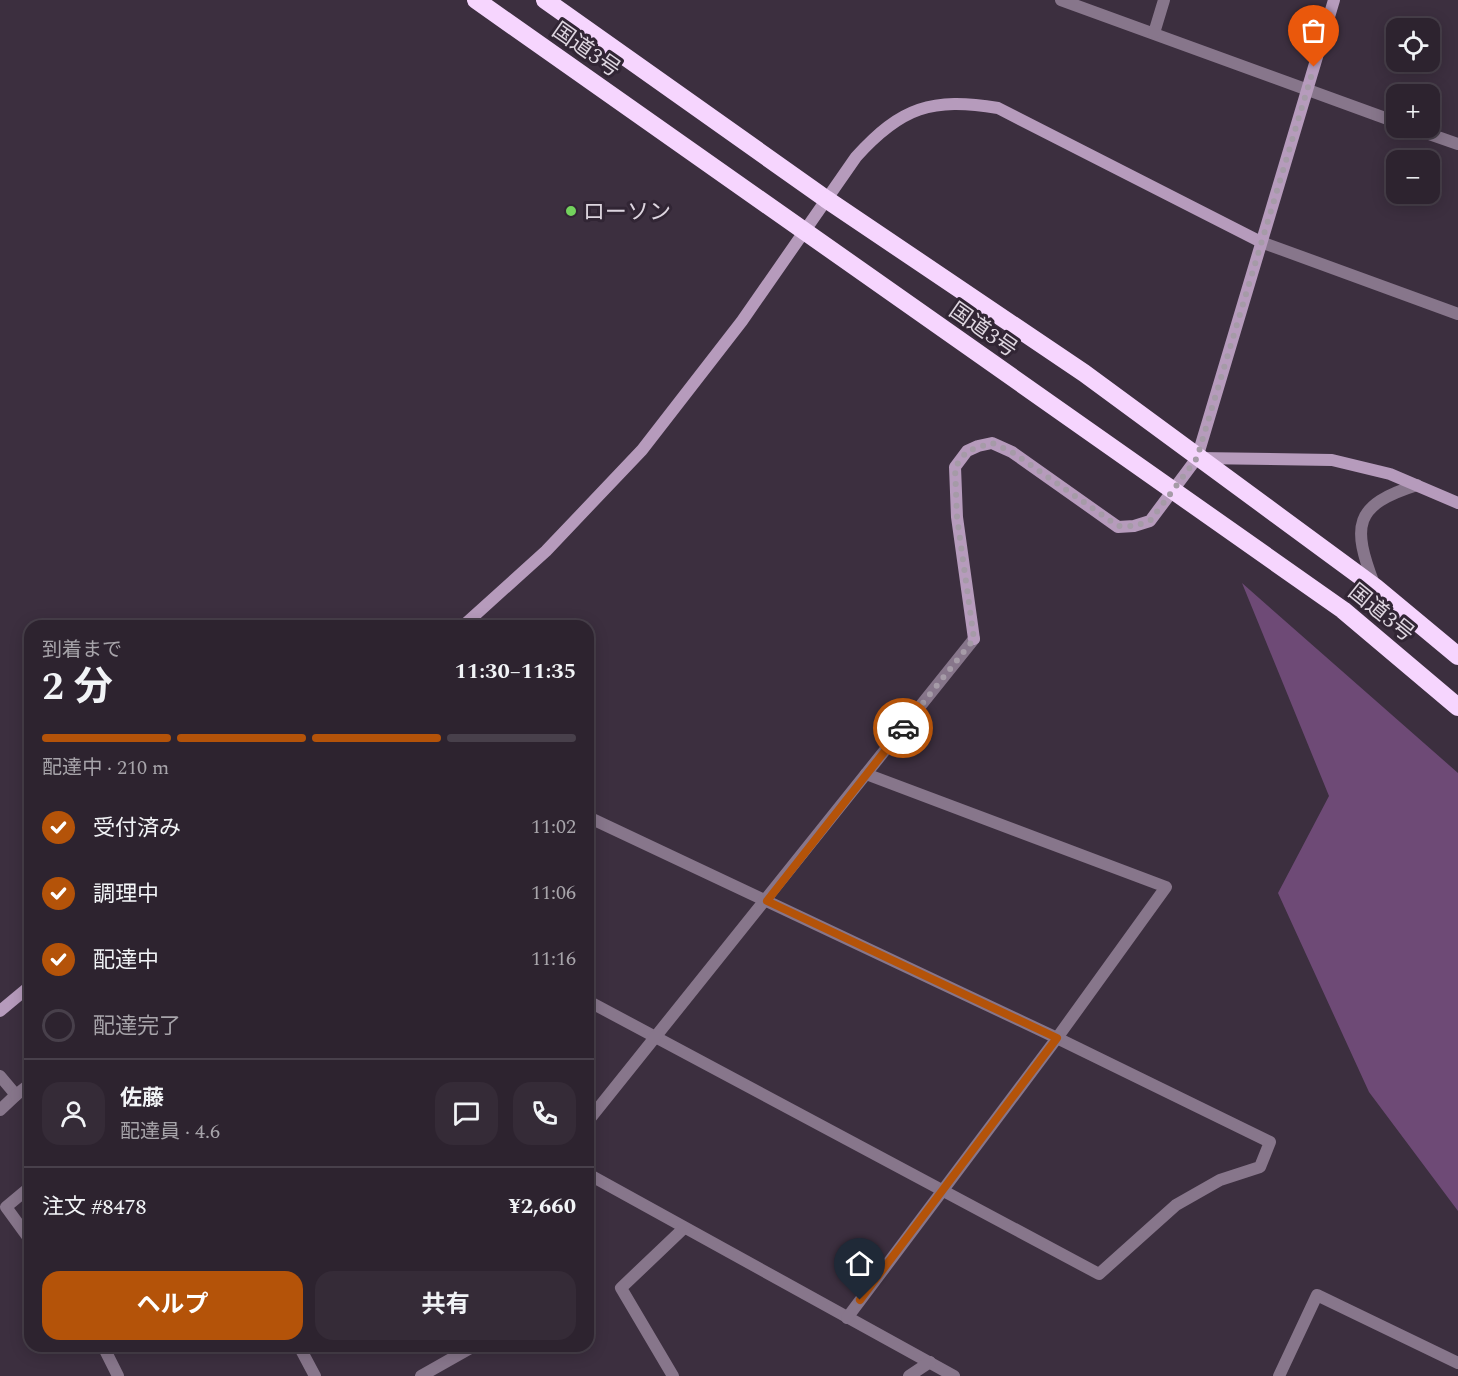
<!DOCTYPE html>
<html lang="ja">
<meta charset="utf-8">
<style>
body{margin:0;font-family:Spectral,"Noto Sans JP",serif;background:#352b37;color:#f1f3f6;height:100vh;display:flex;flex-direction:column;font-size:22px;white-space:nowrap}
*{box-sizing:border-box;margin:0}
p{font-size:20px;color:#a7a4aa}
.icon{flex:none;width:33px;height:33px;fill:none;stroke:currentColor;stroke-width:2;stroke-linecap:round;stroke-linejoin:round}
.map{position:relative;flex:1;overflow:hidden}
.sheet{position:absolute;left:24px;top:620px;width:570px;height:732px;display:flex;flex-direction:column;background:#2d232f;border-radius:18px;box-shadow:0 3px 15px #0003,0 0 0 2px #48404b}
.sheet>*{flex:none}
.controls{position:absolute;left:1386px;top:18px;display:grid;gap:12px}
.controls a{display:grid;place-items:center;width:54px;height:54px;border-radius:12px;background:#2d232f;box-shadow:0 3px 15px #0003,0 0 0 2px #48404b;font-size:30px}
.pin{position:absolute;display:grid;place-items:center;width:51px;height:51px;color:#fff;margin:-62px -26px;border-radius:50% 50% 50% 0;rotate:-45deg;box-shadow:0 0 6px #0007}
.pin .icon{rotate:45deg}
.courier{position:absolute;display:grid;place-items:center;width:60px;height:60px;margin:-30px;border:4px solid #b45309;border-radius:50%;background:#fff;color:#222;box-shadow:0 2px 8px #0007}
.overview em{font-style:normal;font-weight:700}
.overview div{display:flex;flex-direction:column-reverse}
.overview{display:flex;align-items:center;justify-content:space-between;height:102px;padding:0 18px}
h1{font-size:39px;font-weight:700;line-height:45px}
.bar{display:grid;grid-template-columns:repeat(4,1fr);gap:9px 6px;align-content:center;height:72px;padding:0 18px}
.bar i{height:8px;border-radius:4px;background:#48404b}
.bar .current{background:#b45309}
.bar p{grid-column:span 4}
.line{display:flex;align-items:center;gap:15px;padding:0 18px;border-top:2px solid #48404b}
.line div{flex:1}
.round{display:grid;place-items:center;flex:none;width:63px;height:63px;border-radius:18px;background:#352b37}
ol{padding:0 18px;list-style:none}
li{display:flex;align-items:center;gap:18px;height:66px}
li p{margin-inline-start:auto}
li .icon{padding:6px;border-radius:50%;background:#b45309;color:#fff;stroke-width:4}
li:last-child{color:#a7a4aa}
li i{width:33px;height:33px;border:3px solid #48404b;border-radius:50%}
.action{display:flex;gap:12px;margin-top:auto;padding:12px 18px}
.action a{flex:1;height:69px;border-radius:18px;background:#b45309;color:#fff;font-size:24px;font-weight:700;line-height:69px;text-align:center}
.action a+a{background:#352b37;color:#f1f3f6}
.map>svg:first-child{display:block}
.forest{fill:#6e4a76}
.lines{fill:none;stroke-linecap:round;stroke-linejoin:round}
.street{stroke:#87768b;stroke-width:12}
.secondary{stroke:#b69bbc;stroke-width:12}
.highway{stroke:#f6d5fe;stroke-width:18}
.done{stroke:#a59ba7;stroke-width:6;stroke-dasharray:0 10.8}
.route{stroke:#b45309;stroke-width:8}
.poi-dot{fill:#73d25d;stroke:#312534;stroke-width:2}
.labels{text-anchor:middle;stroke-width:6;stroke-linejoin:round;paint-order:stroke}
.street-label{font-size:22px;fill:#ddd5df;stroke:#312534}
.poi-label{font-size:22px;fill:#ddd5df;stroke:#312534;text-anchor:start}
</style>
<div class="map">
<svg width="1458" height="1376" viewBox="0 0 1458 1376">
<rect width="100%" height="100%" fill="#3c2f3f"/>
<path class="forest" d="M1242,583l216,190v438l-89,-119 -91,-199 51,-97z"/>
<g class="lines">
<g class="street">
<path d="M1061,0l335,122"/>
<path d="M1154,33l10,-33"/>
<path d="M1412,128l46,16"/>
<path d="M1261,242l197,72"/>
<path d="M1374,584c-22,-58 -21,-79 43,-99"/>
<path d="M588,817l469,221 213,104 -10,25 -40,13 -44,25 -77,69 -511,-273"/>
<path d="M0,1076l16,19 -16,15"/>
<path d="M16,1095l14,-11"/>
<path d="M588,1121l386,-482"/>
<path d="M588,1174l366,202"/>
<path d="M30,1187l-24,20 24,33"/>
<path d="M847,1318l210,-280 109,-151 -300,-113"/>
<path d="M103,1346l15,30"/>
<path d="M299,1346l16,30"/>
<path d="M421,1376l53,-30"/>
<path d="M673,1376l-52,-88 63,-60"/>
<path d="M909,1376l21,-14"/>
<path d="M1279,1376l38,-81 141,68"/>
</g>
<g class="secondary">
<path d="M1197,458l137,-458"/>
<path d="M463,626l83,-75 96,-101 100,-129 114,-164c45,-50 76,-60 142,-49l263,134"/>
<path d="M974,639l-17,-122 -2,-50 12,-16 11,-5 14,-3 20,9 106,75 16,-1 16,-5 47,-63 135,2 58,14 68,29"/>
<path d="M0,1011l30,-25"/>
</g>
<g class="highway">
<path d="M476,0l867,610 115,97"/>
<path d="M545,0l281,199 258,174 291,214 83,69"/>
</g>
</g>
<g class="lines">
<path class="done" d="M903,728l71,-89 -17,-122 -2,-50 12,-16 25,-8 20,9 106,74h16l16,-5 47,-63 117,-391"/>
<path class="route" d="M860,1300l197,-262 -290,-137 136,-173"/>
</g>
<circle class="poi-dot" cx="571" cy="211" r="6"/>
<g class="labels">
<g class="street-label">
<text transform="translate(587 49) rotate(35)" y="8">国道3号</text>
<text transform="translate(984 329) rotate(35)" y="8">国道3号</text>
<text transform="translate(1382 612) rotate(39)" y="8">国道3号</text>
</g>
<g class="poi-label">
<text x="583" y="219">ローソン</text>
</g>
</g>
</svg>
<div class="controls">
<a><svg class="icon" aria-label="locate" viewBox="0 0 24 24"><circle cx="12" cy="12" r="6"/><path d="M12 2v4M12 18v4M2 12h4M18 12h4"/></svg></a>
<a>+</a>
<a>−</a>
</div>
<div class="pin" style="left:1314px;top:67px;background:#ea580c"><svg class="icon" aria-label="bag" viewBox="0 0 24 24"><path d="M5 8h14l-1 12H6zM9 8a3 3 0 0 1 6 0"/></svg></div>
<div class="pin" style="left:860px;top:1300px;background:#1f2937"><svg class="icon" aria-label="home" viewBox="0 0 24 24"><path d="M3 11l9-7 9 7M6 9v11h12V9"/></svg></div>
<div class="courier" style="left:903px;top:728px"><svg class="icon" aria-label="car" viewBox="0 0 24 24"><path d="M5 17H2v-5l4-1 3-4h7l3 4 3 1v5h-3M9 17h6M6 11h13"/><circle cx="7" cy="17" r="2"/><circle cx="17" cy="17" r="2"/></svg></div>
<section class="sheet">
<div class="overview"><div><h1>2 分</h1><p>到着まで</p></div><em>11:30–11:35</em></div>
<div class="bar"><i class="current"></i><i class="current"></i><i class="current"></i><i></i><p>配達中 · 210 m</p></div>
<ol>
<li><svg class="icon" aria-label="check" viewBox="0 0 24 24"><path d="M5 12l5 5 9-10"/></svg>受付済み<p>11:02</p></li>
<li><svg class="icon" aria-label="check" viewBox="0 0 24 24"><path d="M5 12l5 5 9-10"/></svg>調理中<p>11:06</p></li>
<li><svg class="icon" aria-label="check" viewBox="0 0 24 24"><path d="M5 12l5 5 9-10"/></svg>配達中<p>11:16</p></li>
<li><i></i>配達完了</li>
</ol>
<div class="line" style="height:108px"><a class="round"><svg class="icon" aria-label="person" viewBox="0 0 24 24"><circle cx="12" cy="8" r="4"/><path d="M4 21q1-7 8-7t8 7"/></svg></a><div><b>佐藤</b><p>配達員 · 4.6</p></div><a class="round"><svg class="icon" aria-label="chat" viewBox="0 0 24 24"><path d="M4 5h16v11H9l-5 4z"/></svg></a><a class="round"><svg class="icon" aria-label="phone" viewBox="0 0 24 24"><path d="M5 4h4l2 5-3 2q2 4 5 5l2-3 5 2v4C11 20 4 13 5 4z"/></svg></a></div>
<div class="line" style="height:78px"><div>注文 #8478</div><b>¥2,660</b></div>
<div class="action"><a>ヘルプ</a><a>共有</a></div>
</section>
</div>
